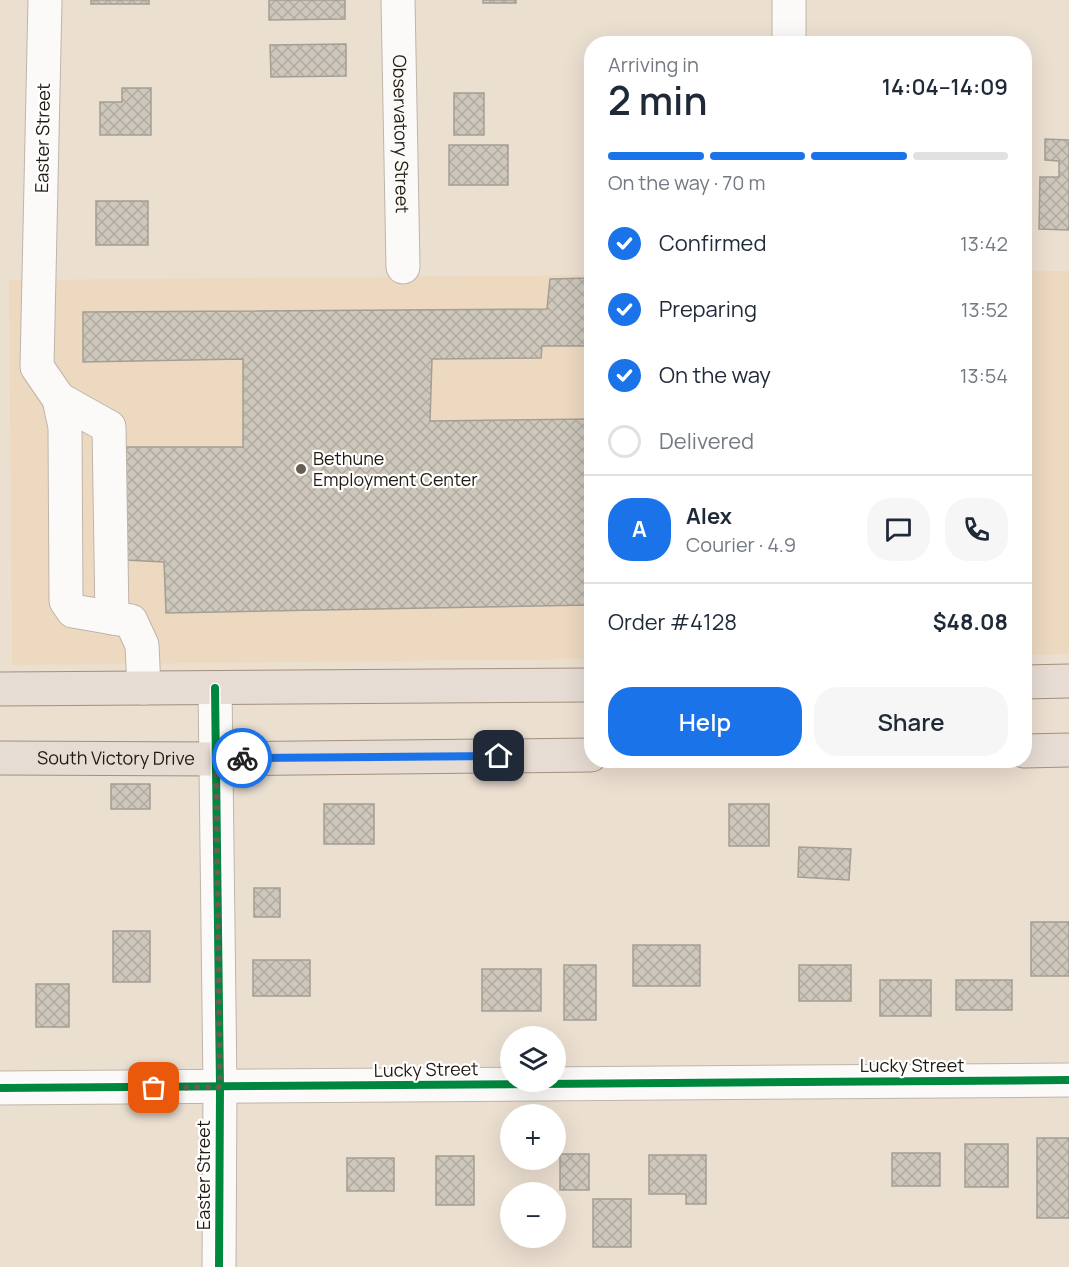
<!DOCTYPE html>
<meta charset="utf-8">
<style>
body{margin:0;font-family:Manrope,sans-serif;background:#f6f6f7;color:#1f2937;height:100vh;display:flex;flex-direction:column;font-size:22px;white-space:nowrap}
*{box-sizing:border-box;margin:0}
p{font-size:20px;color:#747a83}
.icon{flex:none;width:33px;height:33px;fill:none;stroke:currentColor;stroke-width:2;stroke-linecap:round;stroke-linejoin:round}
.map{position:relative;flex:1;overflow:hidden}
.side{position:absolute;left:584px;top:36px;width:448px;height:732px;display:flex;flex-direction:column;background:#fff;border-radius:24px;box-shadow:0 6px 24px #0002}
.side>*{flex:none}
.fabs{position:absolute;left:500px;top:1026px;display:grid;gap:12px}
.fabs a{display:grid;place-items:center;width:66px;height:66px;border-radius:50%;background:#fff;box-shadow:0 6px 24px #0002;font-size:30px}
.pin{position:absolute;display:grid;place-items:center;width:51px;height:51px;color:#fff;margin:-26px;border-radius:12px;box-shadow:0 3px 9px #0006}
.courier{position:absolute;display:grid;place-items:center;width:60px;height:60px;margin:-30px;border:4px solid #1a73e8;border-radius:50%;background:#fff;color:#222;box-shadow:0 2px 8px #0007}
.head em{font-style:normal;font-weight:600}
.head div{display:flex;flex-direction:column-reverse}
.head{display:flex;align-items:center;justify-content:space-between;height:102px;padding:0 24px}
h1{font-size:39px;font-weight:600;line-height:45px}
.bar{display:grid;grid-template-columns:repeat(4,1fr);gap:9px 6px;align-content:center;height:72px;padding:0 24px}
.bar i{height:8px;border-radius:4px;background:#e0e1e3}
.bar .selected{background:#1a73e8}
.bar p{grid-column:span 4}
.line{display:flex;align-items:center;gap:15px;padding:0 24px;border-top:2px solid #e0e1e3}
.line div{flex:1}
.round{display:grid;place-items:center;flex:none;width:63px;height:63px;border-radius:24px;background:#f6f6f7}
ol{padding:0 24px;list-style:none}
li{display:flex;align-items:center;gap:18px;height:66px}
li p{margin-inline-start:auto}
li .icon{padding:6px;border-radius:50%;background:#1a73e8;color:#fff;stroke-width:4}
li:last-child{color:#747a83}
li i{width:33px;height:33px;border:3px solid #e0e1e3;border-radius:50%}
.primary-button{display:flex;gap:12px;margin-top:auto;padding:12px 24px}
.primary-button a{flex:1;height:69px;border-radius:24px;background:#1a73e8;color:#fff;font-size:24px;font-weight:600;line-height:69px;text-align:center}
.primary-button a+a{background:#f6f6f7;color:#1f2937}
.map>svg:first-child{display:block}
.built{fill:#edd9c0}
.building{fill:url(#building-cross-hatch);stroke:#a59e92;stroke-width:1.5}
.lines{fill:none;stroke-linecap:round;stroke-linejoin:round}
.minor-casing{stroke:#beb5aa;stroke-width:35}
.major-casing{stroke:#a4907d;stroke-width:35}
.minor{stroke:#fcfaf8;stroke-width:33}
.major{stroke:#e6dcd3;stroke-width:33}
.cycleway-casing{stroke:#fff;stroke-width:11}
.cycleway{stroke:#00873e;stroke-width:8}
.done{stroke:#685f53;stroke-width:6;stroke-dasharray:0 10.8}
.route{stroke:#1a73e8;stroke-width:8}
.poi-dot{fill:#685f53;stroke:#fff;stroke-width:2}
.labels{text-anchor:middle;stroke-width:4.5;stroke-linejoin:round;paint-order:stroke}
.street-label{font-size:18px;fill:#211a10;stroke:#fff}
.poi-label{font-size:18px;fill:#211a10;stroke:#fff;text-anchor:start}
</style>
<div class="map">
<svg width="1069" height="1267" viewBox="0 0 1069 1267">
<defs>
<pattern id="building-cross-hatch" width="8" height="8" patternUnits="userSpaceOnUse" patternTransform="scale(1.5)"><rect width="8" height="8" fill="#cec7bb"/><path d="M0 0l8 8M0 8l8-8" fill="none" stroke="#b1aaa0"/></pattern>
</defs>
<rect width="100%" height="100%" fill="#ebdfd0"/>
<g class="built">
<path d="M1024,271h45v383l-44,1z"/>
<path d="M591,275v384l-579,6 -3,-385z"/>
</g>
<g class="building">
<rect x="91" y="0" width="58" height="4"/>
<path d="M269,0h76v19l-76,1z"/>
<rect x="483" y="0" width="33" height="3"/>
<path d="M346,44v32l-75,1 -1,-32z"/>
<path d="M122,88h29v47h-51v-33h22z"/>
<rect x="454" y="93" width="30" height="42"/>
<path d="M1045,139l24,1v90l-30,-1 1,-52h19v-16l-14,-1z"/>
<rect x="449" y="145" width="59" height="40"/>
<rect x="96" y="201" width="52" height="44"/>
<path d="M591,278v68h-49l-1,12 -109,1 -2,62 161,-2v186l-425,8 -2,-51 -39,-2 -2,-113h120v-88l-160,3v-50l464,-3 3,-30z"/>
<rect x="111" y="784" width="39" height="25"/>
<rect x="324" y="804" width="50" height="40"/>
<rect x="729" y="804" width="40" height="42"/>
<path d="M799,847l52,2 -2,31 -51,-3z"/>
<rect x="254" y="888" width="26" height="29"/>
<rect x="1031" y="922" width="38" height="54"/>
<rect x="113" y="931" width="37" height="51"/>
<rect x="633" y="945" width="67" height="41"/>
<rect x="253" y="960" width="57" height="36"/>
<rect x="564" y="965" width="32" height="55"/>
<rect x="799" y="965" width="52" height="36"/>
<rect x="482" y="969" width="59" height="42"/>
<rect x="880" y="980" width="51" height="36"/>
<rect x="956" y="980" width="56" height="30"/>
<rect x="36" y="984" width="33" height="43"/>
<rect x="1037" y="1138" width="32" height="80"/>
<rect x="965" y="1144" width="43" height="43"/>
<rect x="892" y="1153" width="48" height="33"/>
<rect x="560" y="1154" width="29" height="36"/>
<path d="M649,1155h57v49h-20v-10h-37z"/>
<rect x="436" y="1156" width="38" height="49"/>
<rect x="347" y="1158" width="47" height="33"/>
<rect x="593" y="1199" width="38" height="48"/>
</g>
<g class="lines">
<g class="minor-casing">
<g id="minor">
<path d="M45,0l-8,367 22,32 6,28 1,174 7,10 58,10 11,24 2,43"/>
<path id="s1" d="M398,0l5,267"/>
<path d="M789,44v-44"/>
<path d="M59,399l50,28 3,191"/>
<path d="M215,688l5,399 -1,180"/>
<path d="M0,1088l1069,-8"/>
</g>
</g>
<g class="major-casing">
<g id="major">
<path d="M1024,682l45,-1"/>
<path d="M0,689l591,-4"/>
<path d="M1024,751l45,-1"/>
<path id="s2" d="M0,758l216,1 375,-4"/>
</g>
</g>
<use href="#minor" class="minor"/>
<use href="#major" class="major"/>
<g class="cycleway-casing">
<g id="cycleway">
<path d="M215,688l5,399 -1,180"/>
<path d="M0,1088l1069,-8"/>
</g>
</g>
<use href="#cycleway" class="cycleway"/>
</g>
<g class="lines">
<path class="done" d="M154,1088l66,-1 -4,-328 26,-1"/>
<path class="route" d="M242,758l257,-2"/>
</g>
<circle class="poi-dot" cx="301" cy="469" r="6"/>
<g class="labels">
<g class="street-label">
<text dy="6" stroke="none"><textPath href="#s1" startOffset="134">Observatory Street</textPath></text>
<text transform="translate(43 138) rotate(-89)" y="6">Easter Street</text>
<text dy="6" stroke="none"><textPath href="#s2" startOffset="116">South Victory Drive</textPath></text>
<text x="912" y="1072">Lucky Street</text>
<text transform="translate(426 1070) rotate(-1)" y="6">Lucky Street</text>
<text transform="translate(204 1175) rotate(-90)" y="6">Easter Street</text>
</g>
<g class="poi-label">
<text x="313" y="465">Bethune<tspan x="313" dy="21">Employment Center</tspan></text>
</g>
</g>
</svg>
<div class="fabs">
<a><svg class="icon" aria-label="layers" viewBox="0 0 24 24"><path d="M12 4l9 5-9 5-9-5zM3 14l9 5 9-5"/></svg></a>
<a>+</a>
<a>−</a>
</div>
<div class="pin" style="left:154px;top:1088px;background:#ea580c"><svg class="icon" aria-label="bag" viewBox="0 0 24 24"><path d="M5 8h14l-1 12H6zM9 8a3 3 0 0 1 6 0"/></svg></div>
<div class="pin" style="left:499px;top:756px;background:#1f2937"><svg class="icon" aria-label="home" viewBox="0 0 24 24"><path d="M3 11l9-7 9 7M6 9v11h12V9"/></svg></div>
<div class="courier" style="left:242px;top:758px"><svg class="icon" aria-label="bike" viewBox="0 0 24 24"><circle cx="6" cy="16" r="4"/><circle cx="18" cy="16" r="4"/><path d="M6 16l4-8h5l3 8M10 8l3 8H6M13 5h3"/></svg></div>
<section class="side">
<div class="head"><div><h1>2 min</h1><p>Arriving in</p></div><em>14:04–14:09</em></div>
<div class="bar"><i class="selected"></i><i class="selected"></i><i class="selected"></i><i></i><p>On the way · 70 m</p></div>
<ol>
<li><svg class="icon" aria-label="check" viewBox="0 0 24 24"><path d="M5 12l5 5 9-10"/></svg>Confirmed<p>13:42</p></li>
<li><svg class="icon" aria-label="check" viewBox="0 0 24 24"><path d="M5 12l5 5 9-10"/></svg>Preparing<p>13:52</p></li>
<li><svg class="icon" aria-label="check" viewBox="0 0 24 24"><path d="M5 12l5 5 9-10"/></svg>On the way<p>13:54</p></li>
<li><i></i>Delivered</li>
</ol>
<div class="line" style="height:108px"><b class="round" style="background:#1a73e8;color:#fff">A</b><div><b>Alex</b><p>Courier · 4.9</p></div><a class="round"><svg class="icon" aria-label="chat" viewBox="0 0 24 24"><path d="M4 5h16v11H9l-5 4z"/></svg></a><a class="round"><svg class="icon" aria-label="phone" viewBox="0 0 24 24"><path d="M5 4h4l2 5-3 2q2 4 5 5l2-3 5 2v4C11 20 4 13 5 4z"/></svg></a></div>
<div class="line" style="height:78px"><div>Order #4128</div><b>$48.08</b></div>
<div class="primary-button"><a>Help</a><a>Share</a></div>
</section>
</div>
